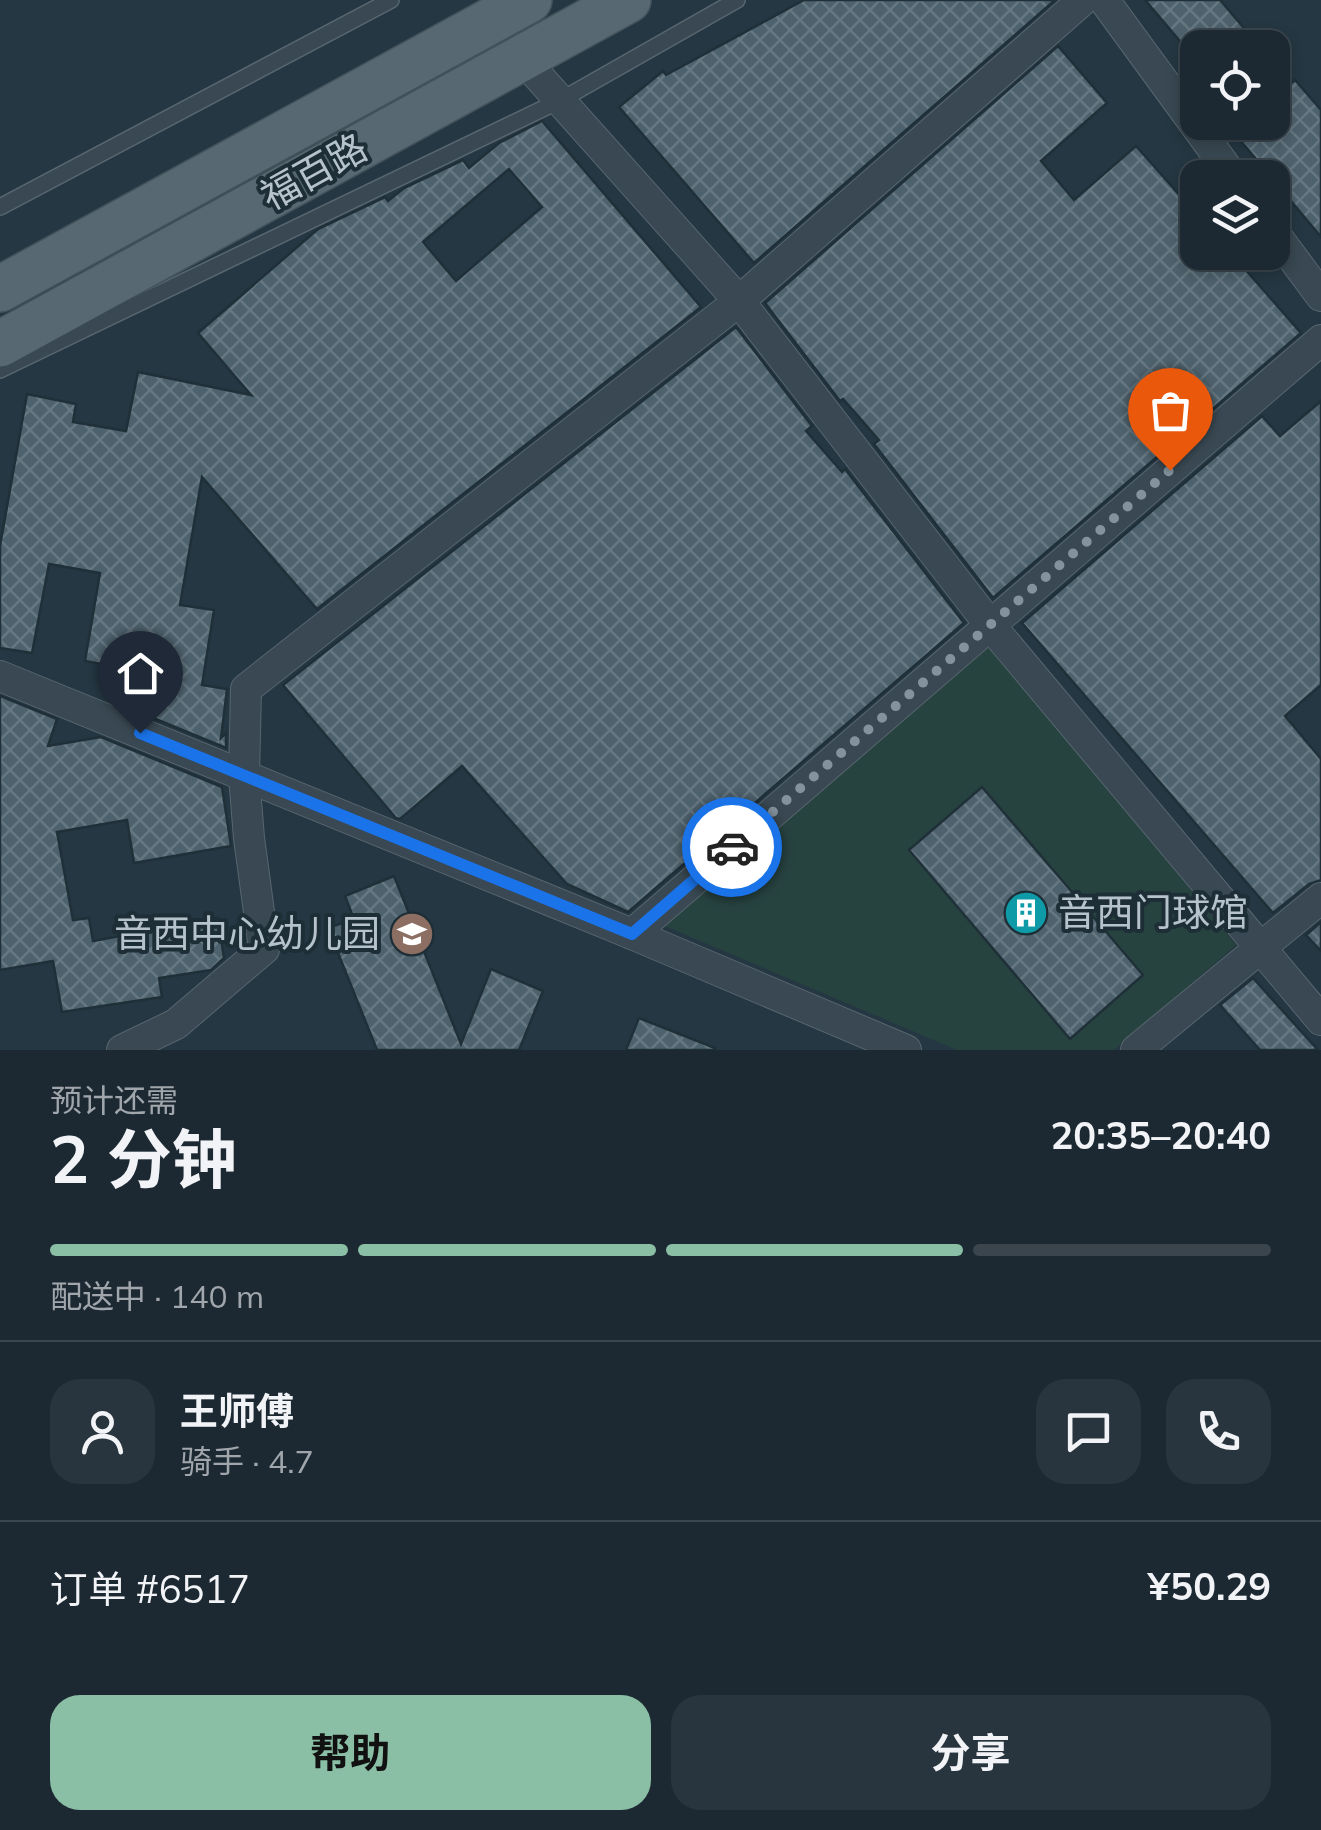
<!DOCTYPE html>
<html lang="zh">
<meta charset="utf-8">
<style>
body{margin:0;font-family:Mulish,"Noto Sans SC",sans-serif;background:#29353e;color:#f1f3f6;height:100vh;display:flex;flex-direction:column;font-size:38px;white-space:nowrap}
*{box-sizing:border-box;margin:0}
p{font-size:32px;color:#a0a6ac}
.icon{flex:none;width:55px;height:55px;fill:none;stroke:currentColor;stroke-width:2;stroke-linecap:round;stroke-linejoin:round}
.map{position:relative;height:1050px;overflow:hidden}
.details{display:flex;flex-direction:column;background:#1c2932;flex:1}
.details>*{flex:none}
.controls{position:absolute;left:1180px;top:30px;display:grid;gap:20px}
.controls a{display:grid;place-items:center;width:110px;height:110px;border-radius:20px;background:#1c2932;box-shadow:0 5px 15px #0003,0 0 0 2px #3a454d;font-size:50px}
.pin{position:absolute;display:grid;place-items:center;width:85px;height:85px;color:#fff;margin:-102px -42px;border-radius:50% 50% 50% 0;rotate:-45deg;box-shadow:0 0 10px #0007}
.pin .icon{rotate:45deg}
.courier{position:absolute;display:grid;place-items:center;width:100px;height:100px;margin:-50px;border:8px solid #1a73e8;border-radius:50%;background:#fff;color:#222;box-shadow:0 2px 12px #0007}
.head em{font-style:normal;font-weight:700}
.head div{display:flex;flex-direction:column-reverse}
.head{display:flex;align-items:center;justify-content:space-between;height:170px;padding:0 50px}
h1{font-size:65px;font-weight:700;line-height:75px}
.bar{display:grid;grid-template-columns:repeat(4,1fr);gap:15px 10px;align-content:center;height:120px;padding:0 50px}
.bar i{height:12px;border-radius:8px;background:#3a454d}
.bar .active{background:#8abfa5}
.bar p{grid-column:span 4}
.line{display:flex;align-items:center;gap:25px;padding:0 50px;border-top:2px solid #3a454d}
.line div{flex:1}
.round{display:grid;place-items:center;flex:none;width:105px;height:105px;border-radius:30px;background:#29353e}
.action{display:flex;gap:20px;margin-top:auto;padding:20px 50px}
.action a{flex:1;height:115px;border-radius:30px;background:#8abfa5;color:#111;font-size:40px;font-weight:700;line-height:115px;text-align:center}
.action a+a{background:#29353e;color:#f1f3f6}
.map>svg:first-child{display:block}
.pitch{fill:#274340}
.building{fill:url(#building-cross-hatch);stroke:#203039;stroke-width:2.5;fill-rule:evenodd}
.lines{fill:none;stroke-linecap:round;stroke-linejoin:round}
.service-casing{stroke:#57666f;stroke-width:18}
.minor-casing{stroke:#57666f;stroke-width:32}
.primary-casing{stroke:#43525b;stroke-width:48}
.service{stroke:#394852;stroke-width:15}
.minor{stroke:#394852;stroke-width:30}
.primary{stroke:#576872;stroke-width:45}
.done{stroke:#83929c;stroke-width:10;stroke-dasharray:0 18}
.route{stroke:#1a73e8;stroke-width:12}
.labels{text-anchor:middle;stroke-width:8;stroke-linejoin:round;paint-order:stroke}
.street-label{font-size:38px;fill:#b6c3cc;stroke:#1e2e37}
.poi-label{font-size:38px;fill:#b6c3cc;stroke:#1e2e37;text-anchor:start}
</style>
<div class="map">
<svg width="1321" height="1050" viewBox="0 0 1321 1050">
<defs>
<pattern id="building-cross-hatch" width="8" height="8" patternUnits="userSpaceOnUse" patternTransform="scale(2.5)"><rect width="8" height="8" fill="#4e626d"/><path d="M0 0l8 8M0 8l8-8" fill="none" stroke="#657781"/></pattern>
</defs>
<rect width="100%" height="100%" fill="#253742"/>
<path class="pitch" d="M990,646l246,299 -122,105h-157l-292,-124z"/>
<g class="building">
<path d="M804,0h251l-301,263 -135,-156 44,-36 3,4z"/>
<path d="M1145,0h75l41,48h-75z"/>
<path d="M1058,46l49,57 -66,58 33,39 62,-54 62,70v36h32l71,81 -308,265 -119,-154 5,-4 -36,-41 -3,2 -75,-98z"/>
<path d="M1295,80l26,30v127l-96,-115h47v-23z"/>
<path d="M542,121l159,186 -384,302 -115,-132 -22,128 34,5 -12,75 25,4 -6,49 5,-5v15l-80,-33 7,-35 -52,-9 1,-7 -17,-3 15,-88 -51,-9 -17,89 -32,-5v-102l27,-152 49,10 -3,18 53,9 12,-59 113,23 -53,-62 120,-104 67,-32 3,4 16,-13 59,-28 6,8 30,-25zM509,169l33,38 -86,74 -33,-39z"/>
<path d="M736,327l76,99 -6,5 36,41 3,-3 119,154 -336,289 -61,-28 -105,-118 -62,53 -4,-1 -113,-133z"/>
<path d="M1321,401v284l-36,31 36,43v121l-12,4 -36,29 -251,-290 240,-207 18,20z"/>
<path d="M0,696l57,23 -9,27 53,-9 121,50 9,59 -97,17 -7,-43 -70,12 16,88 16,-2 4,23 125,-23 6,40 -13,12 -52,8 3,19 -100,15 -9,-51 -53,9z"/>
<path d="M982,787l161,188 -73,64 -161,-189z"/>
<path d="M394,876l67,168 30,-75 52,22 -24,59h-142l-49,-122 26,-9 -9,-23z"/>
<path d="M1321,922v29l-15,-16z"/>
<path d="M1253,978l65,72h-58l-40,-45z"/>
<path d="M639,1018l76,30v2h-89z"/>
</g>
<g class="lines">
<g class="service-casing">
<g id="service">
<path d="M0,207l391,-207"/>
<path d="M0,370l561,-270 176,-100"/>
</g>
</g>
<g class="minor-casing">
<g id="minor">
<path d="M1104,0l130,178"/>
<path d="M522,58l217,243 251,324 331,395"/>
<path d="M1272,230l49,66"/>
<path d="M0,676l632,258 274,116"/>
<path d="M632,934l689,-594"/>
<path d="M122,1050l54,-26 88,-75 -15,-111 -5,-62 2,-87 493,-388 344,-301"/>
<path d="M1136,1050l185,-152"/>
</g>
</g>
<g class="primary-casing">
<g id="primary">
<path d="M0,289l529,-289"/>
<path d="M0,344l628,-344"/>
</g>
</g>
<use href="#service" class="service"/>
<use href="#minor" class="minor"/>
<use href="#primary" class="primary"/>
</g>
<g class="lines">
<path class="done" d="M732,847l438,-377"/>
<path class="route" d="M140,733l492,201 100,-87"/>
</g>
<defs>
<g id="building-disc" transform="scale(2.25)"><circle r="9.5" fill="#0f9aa8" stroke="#1e2e37"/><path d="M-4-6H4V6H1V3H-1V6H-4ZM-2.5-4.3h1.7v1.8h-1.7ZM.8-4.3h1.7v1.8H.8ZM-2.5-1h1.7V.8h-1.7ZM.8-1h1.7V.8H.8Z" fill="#fff"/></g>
<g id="school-disc" transform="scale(2.25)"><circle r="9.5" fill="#8d6e63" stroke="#1e2e37"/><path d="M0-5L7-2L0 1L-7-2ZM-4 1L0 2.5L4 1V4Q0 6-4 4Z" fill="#fff"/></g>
</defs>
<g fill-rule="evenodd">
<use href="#building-disc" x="1026" y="913"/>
<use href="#school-disc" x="412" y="934"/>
</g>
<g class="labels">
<g class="street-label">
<text transform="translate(314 172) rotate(-29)" y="13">福百路</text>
</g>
<g class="poi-label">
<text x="1058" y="926">音西门球馆</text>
<text x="380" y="947" text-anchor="end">音西中心幼儿园</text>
</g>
</g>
</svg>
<div class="controls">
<a><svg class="icon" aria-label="locate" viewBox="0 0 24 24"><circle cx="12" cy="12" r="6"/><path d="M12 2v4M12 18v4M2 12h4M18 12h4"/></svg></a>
<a><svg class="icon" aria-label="layers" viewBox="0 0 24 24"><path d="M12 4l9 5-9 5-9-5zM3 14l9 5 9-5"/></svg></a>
</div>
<div class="pin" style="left:1170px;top:470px;background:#ea580c"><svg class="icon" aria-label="bag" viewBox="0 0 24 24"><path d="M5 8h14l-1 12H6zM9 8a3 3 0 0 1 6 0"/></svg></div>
<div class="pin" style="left:140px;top:733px;background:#1f2937"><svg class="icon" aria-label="home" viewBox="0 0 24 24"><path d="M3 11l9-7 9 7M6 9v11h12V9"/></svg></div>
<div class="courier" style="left:732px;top:847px"><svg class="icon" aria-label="car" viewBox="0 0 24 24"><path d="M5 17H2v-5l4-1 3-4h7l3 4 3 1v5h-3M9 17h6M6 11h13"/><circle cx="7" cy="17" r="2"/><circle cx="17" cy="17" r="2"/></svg></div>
</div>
<section class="details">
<div class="head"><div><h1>2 分钟</h1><p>预计还需</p></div><em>20:35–20:40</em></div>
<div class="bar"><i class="active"></i><i class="active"></i><i class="active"></i><i></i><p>配送中 · 140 m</p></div>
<div class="line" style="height:180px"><a class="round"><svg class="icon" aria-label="person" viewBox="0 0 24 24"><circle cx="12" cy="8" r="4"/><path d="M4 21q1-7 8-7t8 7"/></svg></a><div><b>王师傅</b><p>骑手 · 4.7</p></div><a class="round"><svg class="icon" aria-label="chat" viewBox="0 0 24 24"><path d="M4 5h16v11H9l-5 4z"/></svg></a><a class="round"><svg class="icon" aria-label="phone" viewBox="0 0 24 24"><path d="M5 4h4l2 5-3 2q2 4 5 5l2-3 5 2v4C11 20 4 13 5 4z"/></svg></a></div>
<div class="line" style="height:130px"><div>订单 #6517</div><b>¥50.29</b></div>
<div class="action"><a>帮助</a><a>分享</a></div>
</section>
